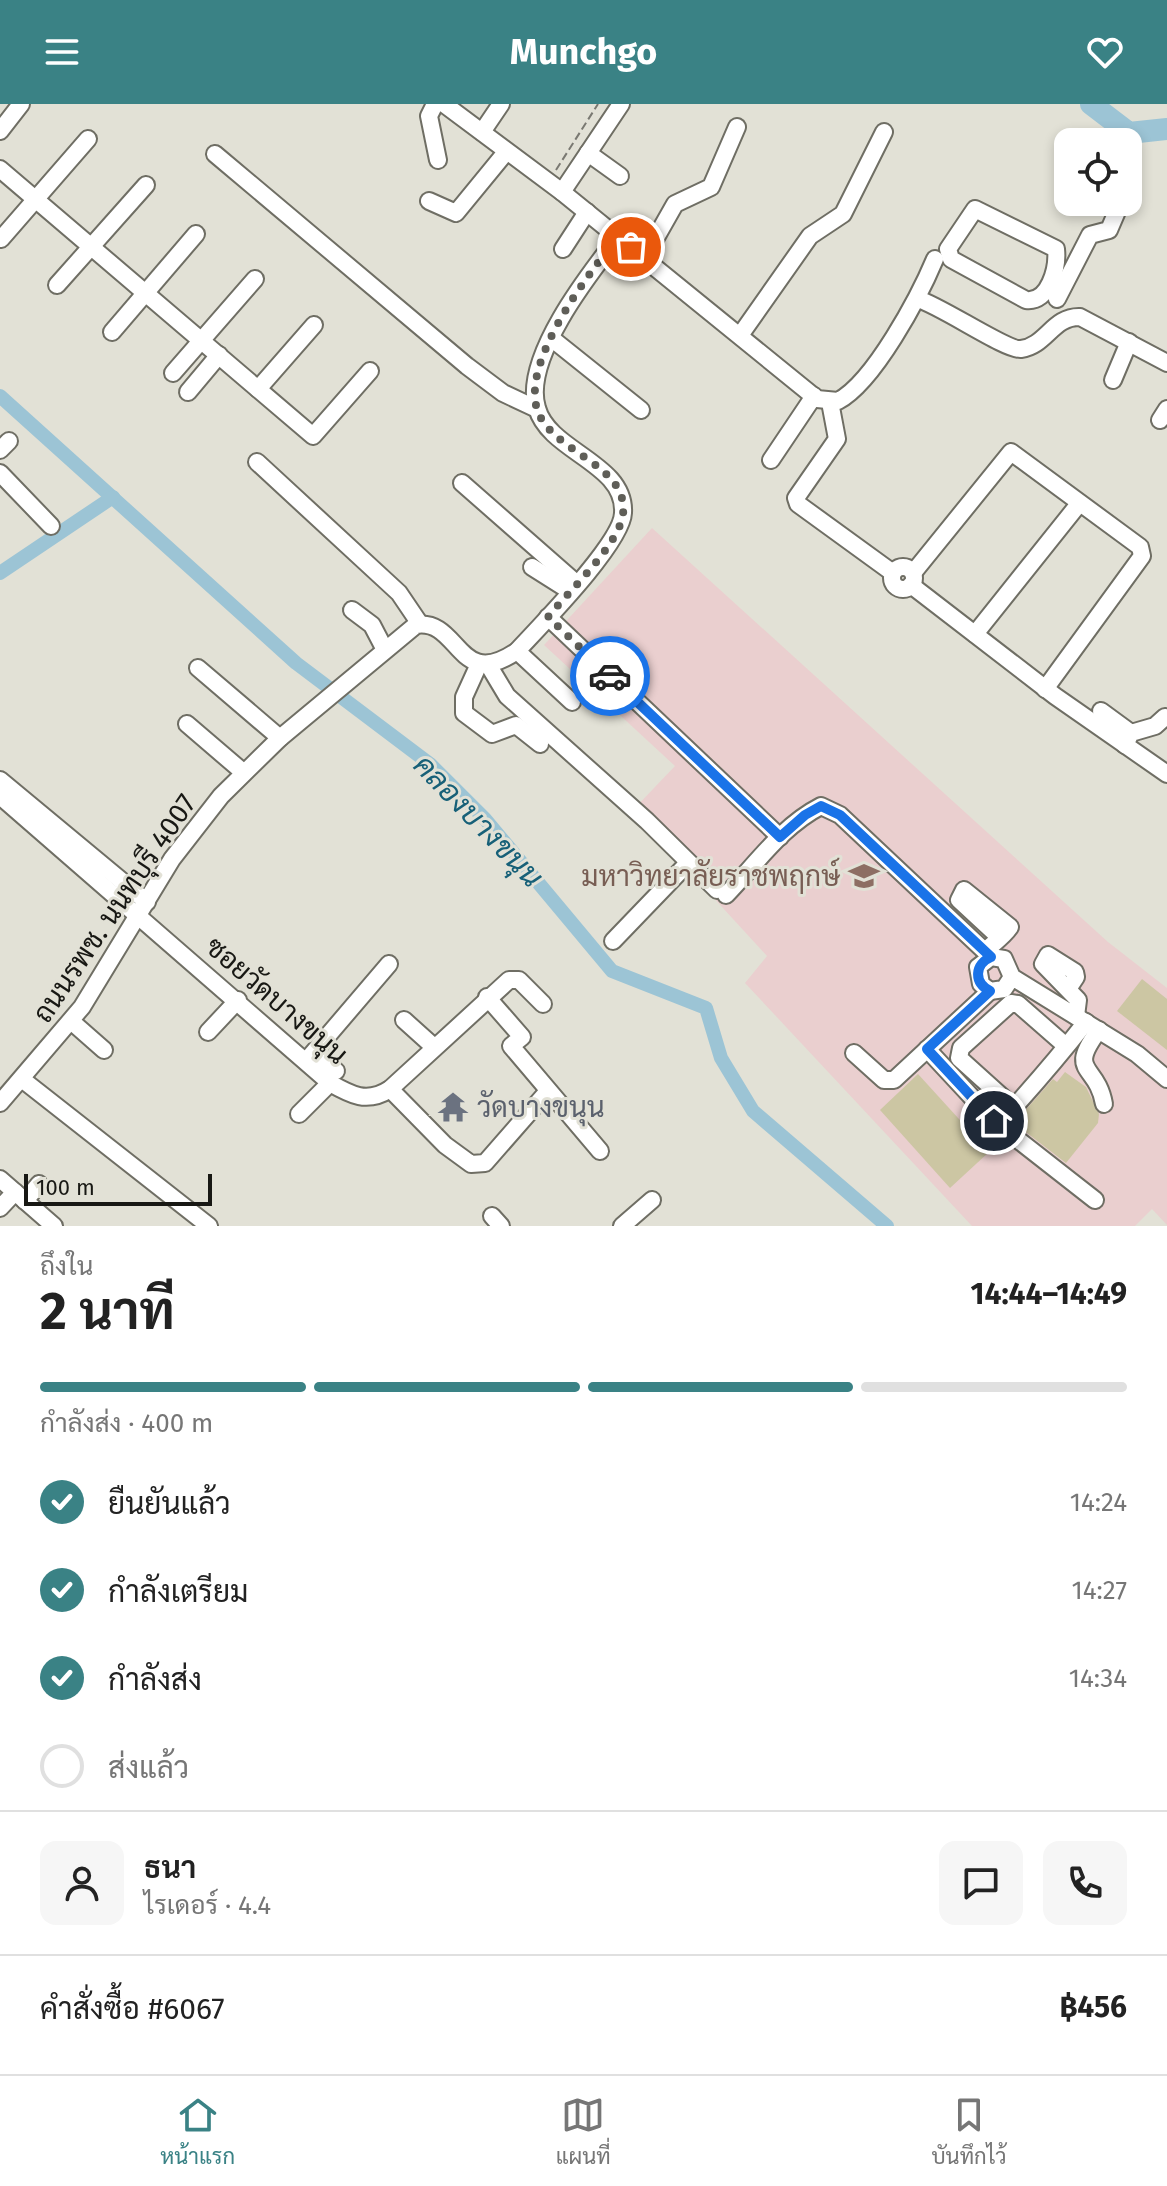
<!DOCTYPE html>
<html lang="th">
<meta charset="utf-8">
<style>
body{margin:0;font-family:"Fira Sans",Sarabun,sans-serif;background:#f6f6f6;color:#222;height:100vh;display:flex;flex-direction:column;font-size:30px;white-space:nowrap}
*{box-sizing:border-box;margin:0}
p{font-size:26px;color:#767676}
.icon{flex:none;width:44px;height:44px;fill:none;stroke:currentColor;stroke-width:2;stroke-linecap:round;stroke-linejoin:round}
.map{position:relative;height:1122px;overflow:hidden}
.panel{display:flex;flex-direction:column;background:#fff;flex:1}
.panel>*{flex:none}
.buttons{position:absolute;left:1054px;top:24px;display:grid;gap:16px}
.buttons a{display:grid;place-items:center;width:88px;height:88px;border-radius:16px;background:#fff;box-shadow:0 4px 12px #0003;font-size:40px}
.scale{position:absolute;left:24px;bottom:20px;width:188px;box-sizing:border-box;padding-left:8px;border:4px solid #181814;border-top:0;font-size:22px;line-height:28px;white-space:nowrap;color:#181814;-webkit-text-stroke:6px #e2e1d6;paint-order:stroke}
.pin{position:absolute;display:grid;place-items:center;width:68px;height:68px;color:#fff;margin:-34px;border:4px solid #fff;border-radius:50%;box-shadow:0 2px 8px #0007}
.courier{position:absolute;display:grid;place-items:center;width:80px;height:80px;margin:-40px;border:6px solid #1a73e8;border-radius:50%;background:#fff;color:#222;box-shadow:0 2px 10px #0007}
.overview em{font-style:normal;font-weight:700}
.overview div{display:flex;flex-direction:column-reverse}
.overview{display:flex;align-items:center;justify-content:space-between;height:136px;padding:0 40px}
h1{font-size:52px;font-weight:700;line-height:60px}
.bar{display:grid;grid-template-columns:repeat(4,1fr);gap:12px 8px;align-content:center;height:96px;padding:0 40px}
.bar i{height:10px;border-radius:6px;background:#e0e0e0}
.bar .active{background:#3a8285}
.bar p{grid-column:span 4}
.line{display:flex;align-items:center;gap:20px;padding:0 40px;border-top:2px solid #e0e0e0}
.line div{flex:1}
.round{display:grid;place-items:center;flex:none;width:84px;height:84px;border-radius:16px;background:#f6f6f6}
ol{padding:0 40px;list-style:none}
li{display:flex;align-items:center;gap:24px;height:88px}
li p{margin-inline-start:auto}
li .icon{padding:8px;border-radius:50%;background:#3a8285;color:#fff;stroke-width:4}
li:last-child{color:#767676}
li i{width:44px;height:44px;border:4px solid #e0e0e0;border-radius:50%}
header{display:flex;justify-content:space-between;align-items:center;height:104px;padding:0 40px;background:#3a8285;color:#fff;font-size:36px;font-weight:700}
.menu{display:flex;justify-content:space-around;align-items:center;height:112px;border-top:2px solid #e0e0e0;background:#fff;font-size:22px;color:#767676}
.menu a{display:grid;justify-items:center;gap:4px}
.menu .active{color:#3a8285}
.map>svg:first-child{display:block}
.education{fill:#eacfcf}
.lines{fill:none;stroke-linecap:round;stroke-linejoin:round}
.canal{stroke:#9cc4d5;stroke-width:14}
.river{stroke:#9cc4d5;stroke-width:22}
.building{fill:#ccc6a3}
.minor-casing{stroke:#6f6e64;stroke-width:20}
.path{stroke:#7a7972;stroke-width:2;stroke-dasharray:8 4;stroke-linecap:butt}
.minor{stroke:#fff;stroke-width:16}
.done{stroke:#5f5e58;stroke-width:8;stroke-dasharray:0 14.4}
.route{stroke:#1a73e8;stroke-width:10}
.labels{text-anchor:middle;stroke-width:6;stroke-linejoin:round;paint-order:stroke}
.education-label{font-size:28px;fill:#785e54;stroke:#e2e1d6;text-anchor:end}
.street-label{font-size:28px;fill:#181814;stroke:#e2e1d6}
.worship-label{font-size:28px;fill:#5b616d;stroke:#e2e1d6;text-anchor:start}
.water-label{font-size:30px;font-style:italic;fill:#176078;stroke:#e2e1d6}
</style>
<header><svg class="icon" aria-label="menu" viewBox="0 0 24 24"><path d="M4 6h16M4 12h16M4 18h16"/></svg>Munchgo<svg class="icon" aria-label="heart" viewBox="0 0 24 24"><path d="M12 20l-8-8c-3-5 5-10 8-4 3-6 11-1 8 4z"/></svg></header>
<div class="map">
<svg width="1167" height="1122" viewBox="0 0 1167 1122">
<rect width="100%" height="100%" fill="#e2e1d6"/>
<path class="education" d="M652,424l456,414 59,46v237l-15,-16 -17,17h-163l-227,-243 22,-27 -134,-146 42,-44 -131,-121z"/>
<g class="lines">
<g class="canal">
<path d="M0,292l296,267 134,101 55,55 127,152 94,37 15,50 32,53 134,115"/>
<path d="M0,469l113,-76"/>
</g>
<path class="river" d="M1091,0l38,29 38,-4"/>
</g>
<g class="building">
<path d="M1142,875l25,20v51l-50,-39z"/>
<path d="M1065,968l21,15 13,27 -1,9 -32,40 -52,-40 39,-44 4,3z"/>
<path d="M918,970l71,78 -39,36 -70,-78z"/>
</g>
<g class="lines">
<g class="minor-casing">
<g id="minor">
<path d="M435,0l-6,12 9,44"/>
<path d="M444,0l118,88 255,207 21,2c36,-19 81,-104 97,-142"/>
<path d="M0,27l21,-27"/>
<path d="M482,28l19,-28"/>
<path d="M588,49l32,23"/>
<path d="M215,50l252,212 36,27 34,16"/>
<path d="M0,65l313,267 57,-65"/>
<path d="M1128,79l3,-7"/>
<path d="M562,88l59,-88"/>
<path d="M429,97l27,12 50,-61"/>
<path d="M975,105l81,40c2,19 -7,54 -30,51l-75,-41 -3,-10z"/>
<path d="M1,135l87,-100"/>
<path d="M563,145l24,-37"/>
<path d="M645,153l30,-53 36,-17 26,-60"/>
<path d="M57,181l89,-100"/>
<path d="M918,195c25,8 89,52 103,50 25,-3 32,-33 59,-32l87,46"/>
<path d="M1057,195l33,-64 19,-5 12,-28"/>
<path d="M112,228l84,-98"/>
<path d="M741,230l69,-98 33,-22 41,-82"/>
<path d="M551,234l90,72"/>
<path d="M173,269l82,-94"/>
<path d="M1113,276l16,-38"/>
<path d="M258,285l56,-64"/>
<path d="M188,288l31,-37"/>
<path d="M830,298l7,37 -41,59 2,6 95,69"/>
<path d="M1160,316l7,-11"/>
<path d="M0,346l9,-9"/>
<path d="M771,356l43,-64"/>
<path d="M257,358l142,131 21,31"/>
<path d="M0,369l51,53"/>
<path d="M462,379l114,100"/>
<path d="M532,463l38,24"/>
<circle cx="903" cy="474" r="11"/>
<path d="M913,469l98,-121 129,95 2,9 -97,133"/>
<path d="M911,481l144,111 112,78"/>
<path d="M352,506l20,15 12,23"/>
<path d="M548,513l232,220"/>
<path d="M975,530l103,-129"/>
<path d="M517,547l55,51"/>
<path d="M479,560l-15,33v16l28,21 24,-9 24,19"/>
<path d="M489,562l18,30 140,125 70,69"/>
<path d="M198,564l82,70"/>
<path d="M1101,607l30,22"/>
<path d="M187,620l56,48"/>
<path d="M1125,641l6,-12 24,-7 10,-9"/>
<path d="M0,676l147,122"/>
<path d="M0,692l330,287c21,12 37,21 60,6l119,-109h10l24,24"/>
<path d="M726,791c30,-31 56,-69 95,-89l19,9 151,142"/>
<path d="M613,837l75,-78"/>
<path d="M985,847c9,-8 19,-15 25,-24l-46,-37 -5,10 41,38"/>
<path d="M1012,873l-8,12 -14,2 -9,-7 -3,-17 13,-10 13,2 8,18 125,77 30,25"/>
<path d="M1068,885l8,-12 -1,-5 -27,-17 -5,9 35,36 -2,16"/>
<path d="M487,893l35,40 -11,9 89,105"/>
<path d="M404,916l30,27"/>
<path d="M71,917l33,29"/>
<path d="M1099,926c-33,44 -2,33 5,74"/>
<path d="M208,928l30,-32"/>
<path d="M1066,942l-48,-42 -7,-1 -50,45 -2,10 51,46h7c24,-27 47,-54 69,-82"/>
<path d="M927,945l67,72 101,79"/>
<path d="M854,949l30,27h10l96,-89"/>
<path d="M313,950l23,17"/>
<path d="M307,956l82,-96"/>
<path d="M23,976l186,146"/>
<path d="M390,985l55,56 26,19 14,-1 63,-72"/>
<path d="M0,999l82,-96 90,-148 49,-63 59,-58 136,-113c44,-7 41,67 101,26 23,-25 105,-108 106,-138 3,-50 -74,-61 -86,-105 -15,-49 52,-134 81,-171"/>
<path d="M299,1010l31,-31"/>
<path d="M0,1075l54,47"/>
<path d="M25,1097l14,-17"/>
<path d="M0,1104l15,-16"/>
<path d="M492,1112l9,10"/>
<path d="M622,1122l30,-26"/>
</g>
</g>
<path class="path" d="M556,66l42,-66"/>
<use href="#minor" class="minor"/>
</g>
<g class="lines">
<path class="done" d="M610,572l-62,-59c20,-25 71,-72 75,-103 6,-50 -73,-62 -86,-105 -15,-49 52,-136 81,-172l13,10"/>
<path class="route" d="M610,572l170,161 25,-22 16,-9 19,9 151,142c-16,7 -18,25 -1,34l-63,58 67,72"/>
</g>
<defs>
<g id="university-bare" transform="scale(2.4)"><path d="M0-5L7-2L0 1L-7-2ZM-4 1L0 2.5L4 1V4Q0 6-4 4Z" fill="#8d6e63" stroke="#e2e1d6" stroke-width="2.5" paint-order="stroke"/></g>
<g id="temple-bare" transform="scale(2.4)"><path d="M0-6L5-2H3V0L6.5 2.5H4V6H1.5V3h-3V6H-4V2.5H-6.5L-3 0V-2H-5Z" fill="#6b7280" stroke="#e2e1d6" stroke-width="2.5" paint-order="stroke"/></g>
</defs>
<g fill-rule="evenodd">
<use href="#university-bare" x="864" y="772"/>
<use href="#temple-bare" x="453" y="1003"/>
</g>
<g class="labels">
<g class="education-label">
<text x="840" y="782">มหาวิทยาลัยราชพฤกษ์</text>
</g>
<g class="street-label">
<text transform="translate(114 804) rotate(-56)" y="10">ถนนรพช. นนทบุรี 4007</text>
<text transform="translate(277 896) rotate(41)" y="10">ซอยวัดบางขนุน</text>
</g>
<g class="worship-label">
<text x="477" y="1013">วัดบางขนุน</text>
</g>
<g class="water-label">
<text transform="translate(478 717) rotate(46)" y="10">คลองบางขนุน</text>
</g>
</g>
</svg>
<div class="buttons">
<a><svg class="icon" aria-label="locate" viewBox="0 0 24 24"><circle cx="12" cy="12" r="6"/><path d="M12 2v4M12 18v4M2 12h4M18 12h4"/></svg></a>
</div>
<div class="scale">100 m</div>
<div class="pin" style="left:631px;top:143px;background:#ea580c"><svg class="icon" aria-label="bag" viewBox="0 0 24 24"><path d="M5 8h14l-1 12H6zM9 8a3 3 0 0 1 6 0"/></svg></div>
<div class="pin" style="left:994px;top:1017px;background:#1f2937"><svg class="icon" aria-label="home" viewBox="0 0 24 24"><path d="M3 11l9-7 9 7M6 9v11h12V9"/></svg></div>
<div class="courier" style="left:610px;top:572px"><svg class="icon" aria-label="car" viewBox="0 0 24 24"><path d="M5 17H2v-5l4-1 3-4h7l3 4 3 1v5h-3M9 17h6M6 11h13"/><circle cx="7" cy="17" r="2"/><circle cx="17" cy="17" r="2"/></svg></div>
</div>
<section class="panel">
<div class="overview"><div><h1>2 นาที</h1><p>ถึงใน</p></div><em>14:44–14:49</em></div>
<div class="bar"><i class="active"></i><i class="active"></i><i class="active"></i><i></i><p>กำลังส่ง · 400 m</p></div>
<ol>
<li><svg class="icon" aria-label="check" viewBox="0 0 24 24"><path d="M5 12l5 5 9-10"/></svg>ยืนยันแล้ว<p>14:24</p></li>
<li><svg class="icon" aria-label="check" viewBox="0 0 24 24"><path d="M5 12l5 5 9-10"/></svg>กำลังเตรียม<p>14:27</p></li>
<li><svg class="icon" aria-label="check" viewBox="0 0 24 24"><path d="M5 12l5 5 9-10"/></svg>กำลังส่ง<p>14:34</p></li>
<li><i></i>ส่งแล้ว</li>
</ol>
<div class="line" style="height:144px"><a class="round"><svg class="icon" aria-label="person" viewBox="0 0 24 24"><circle cx="12" cy="8" r="4"/><path d="M4 21q1-7 8-7t8 7"/></svg></a><div><b>ธนา</b><p>ไรเดอร์ · 4.4</p></div><a class="round"><svg class="icon" aria-label="chat" viewBox="0 0 24 24"><path d="M4 5h16v11H9l-5 4z"/></svg></a><a class="round"><svg class="icon" aria-label="phone" viewBox="0 0 24 24"><path d="M5 4h4l2 5-3 2q2 4 5 5l2-3 5 2v4C11 20 4 13 5 4z"/></svg></a></div>
<div class="line" style="height:104px"><div>คำสั่งซื้อ #6067</div><b>฿456</b></div>
</section>
<nav class="menu">
<a class="active"><svg class="icon" aria-label="home" viewBox="0 0 24 24"><path d="M3 11l9-7 9 7M6 9v11h12V9"/></svg>หน้าแรก</a>
<a><svg class="icon" aria-label="map" viewBox="0 0 24 24"><path d="M3 6l6-2 6 2 6-2v14l-6 2-6-2-6 2zM9 4v14M15 6v14"/></svg>แผนที่</a>
<a><svg class="icon" aria-label="saved" viewBox="0 0 24 24"><path d="M7 4h10v16l-5-4-5 4z"/></svg>บันทึกไว้</a>
</nav>
